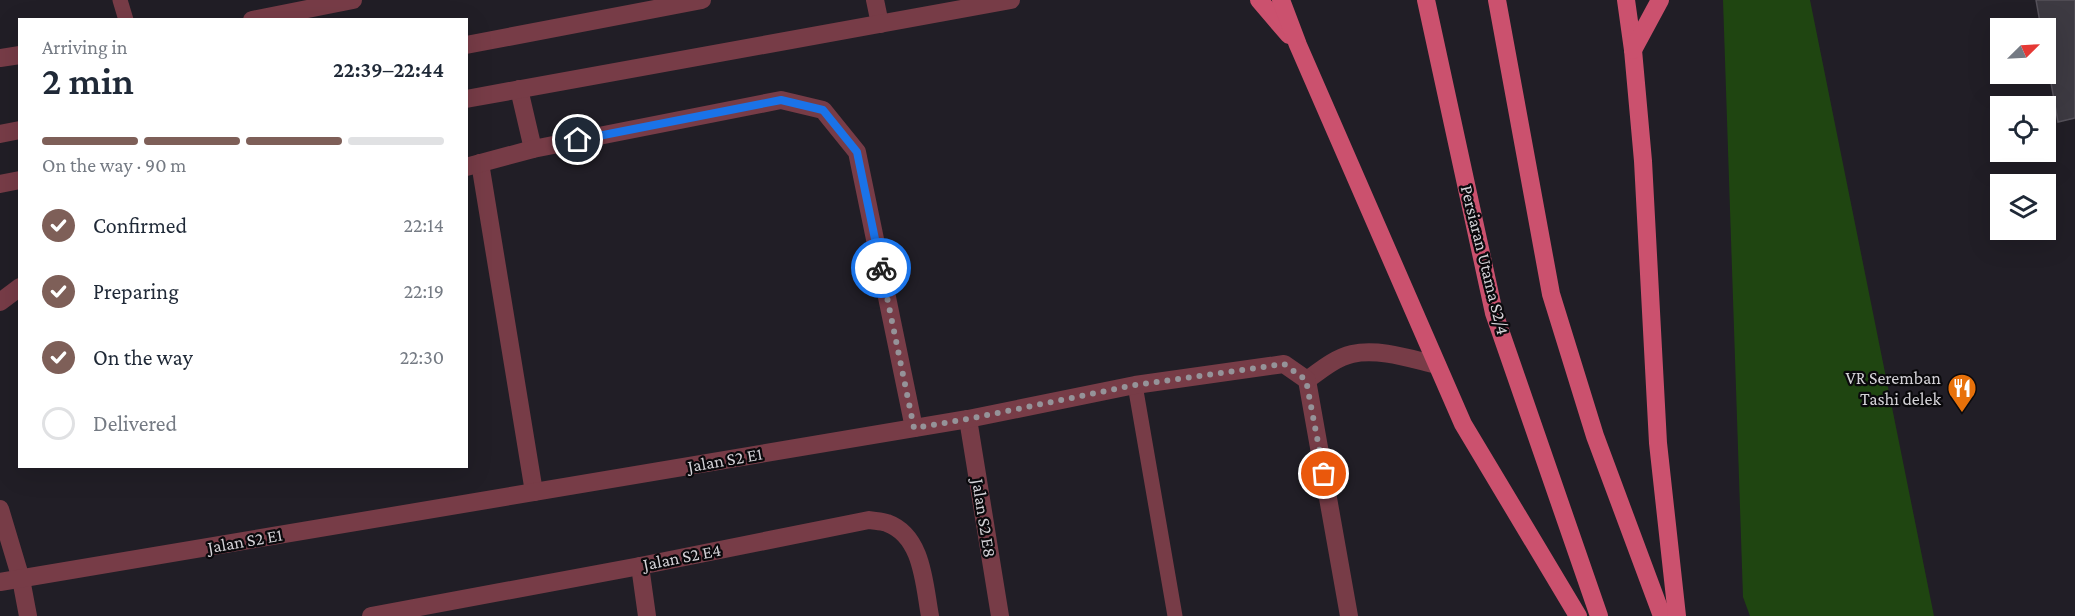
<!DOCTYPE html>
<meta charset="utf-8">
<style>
body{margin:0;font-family:"Crimson Pro",serif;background:#f2f2f3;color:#1f2937;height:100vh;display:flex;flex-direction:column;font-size:22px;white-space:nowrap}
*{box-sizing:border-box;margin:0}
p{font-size:20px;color:#747a83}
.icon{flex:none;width:33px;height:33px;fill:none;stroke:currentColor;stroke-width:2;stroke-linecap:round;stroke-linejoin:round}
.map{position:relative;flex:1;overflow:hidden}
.details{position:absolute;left:18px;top:18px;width:450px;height:450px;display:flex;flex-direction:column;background:#fff;border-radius:0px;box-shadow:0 6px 24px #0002}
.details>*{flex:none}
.needle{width:39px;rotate:66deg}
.fabs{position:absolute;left:1990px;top:18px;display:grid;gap:12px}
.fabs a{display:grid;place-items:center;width:66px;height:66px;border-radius:0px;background:#fff;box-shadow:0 6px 24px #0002;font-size:30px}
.pin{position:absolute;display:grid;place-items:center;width:51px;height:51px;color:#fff;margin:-26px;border:3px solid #fff;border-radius:50%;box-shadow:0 2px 6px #0007}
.courier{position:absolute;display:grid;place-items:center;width:60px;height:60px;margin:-30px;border:4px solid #1a73e8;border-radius:50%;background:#fff;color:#222;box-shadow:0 2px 8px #0007}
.headline em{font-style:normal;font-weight:600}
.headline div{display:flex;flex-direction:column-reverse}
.headline{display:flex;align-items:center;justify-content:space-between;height:102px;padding:0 24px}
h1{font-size:39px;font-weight:600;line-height:45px}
.bar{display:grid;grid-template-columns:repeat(4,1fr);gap:9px 6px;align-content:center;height:72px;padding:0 24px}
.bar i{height:8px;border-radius:4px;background:#e0e1e3}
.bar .selected{background:#7e5f58}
.bar p{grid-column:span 4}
ol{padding:0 24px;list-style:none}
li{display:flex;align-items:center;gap:18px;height:66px}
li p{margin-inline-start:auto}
li .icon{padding:6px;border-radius:50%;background:#7e5f58;color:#fff;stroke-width:4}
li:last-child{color:#747a83}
li i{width:33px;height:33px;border:3px solid #e0e1e3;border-radius:50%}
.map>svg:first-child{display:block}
.green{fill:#1f4511}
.building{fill:#3d3a42;stroke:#55515a;stroke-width:1.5}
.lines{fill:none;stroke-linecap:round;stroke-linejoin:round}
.service{stroke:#773c47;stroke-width:15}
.minor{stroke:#773c47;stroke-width:18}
.tertiary{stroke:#773c47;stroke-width:18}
.primary{stroke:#cb516e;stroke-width:18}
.done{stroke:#959399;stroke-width:6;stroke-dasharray:0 10.8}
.route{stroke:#1a73e8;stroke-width:8}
.labels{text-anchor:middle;stroke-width:4.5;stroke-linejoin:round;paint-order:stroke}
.street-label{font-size:18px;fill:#d4d2d7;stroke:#0a090c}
.poi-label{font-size:18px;fill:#d4d2d7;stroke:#0a090c;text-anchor:end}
</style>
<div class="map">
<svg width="2075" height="616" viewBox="0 0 2075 616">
<rect width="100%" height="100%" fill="#211e26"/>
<path class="green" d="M1723,0h87l124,616h-184l-7,-19z"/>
<path class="building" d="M2036,0h39v118l-17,4 -12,-67v-27h-5z"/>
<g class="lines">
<g class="service">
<path d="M120,0l6,20"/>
<path d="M1135,385l40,231"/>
</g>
<g class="minor">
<path d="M252,20l101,-20"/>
<path d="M0,58l20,-3"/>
<path d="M519,89l14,60"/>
<path d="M480,163l54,329"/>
<path d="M466,167l67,-18 248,-49 42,10 34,42 57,276"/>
<path d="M0,302l20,-15"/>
<path d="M1307,380l42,236"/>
<path d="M1307,380c14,-10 28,-22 45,-26 27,-6 59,5 85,11"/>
<path d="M968,419l32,197"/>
<path d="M0,509l21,70 7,37"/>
<path d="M640,566l7,50"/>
<path d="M0,582l968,-163 167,-34 149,-21 23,16"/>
<path d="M371,616l269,-50 229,-46c5,1 13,1 18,3 36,13 37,61 43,93"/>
</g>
<g class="tertiary">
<path d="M875,0l5,24"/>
<path d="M466,45l236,-45"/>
<path d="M466,99l545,-99"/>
<path d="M0,134l20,-4"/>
<path d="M0,184l20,-4"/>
</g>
<g class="primary">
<path d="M1259,0l30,35"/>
<path d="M1281,0l17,45 165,379 115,192"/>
<path d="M1426,0l68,313 105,303"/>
<path d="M1497,0l54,294 44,142 67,180"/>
<path d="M1626,0l7,50 10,111 15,282 19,173"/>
<path d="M1633,50l27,-50"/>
</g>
</g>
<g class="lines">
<path class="done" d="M881,268l33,160 54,-9 167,-34 149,-21 22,16 18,94"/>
<path class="route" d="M578,140l203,-40 42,10 34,42 24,116"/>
</g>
<defs>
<g id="restaurant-pin" transform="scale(1.5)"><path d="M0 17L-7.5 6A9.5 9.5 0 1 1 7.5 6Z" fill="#e8710a" stroke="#0a090c"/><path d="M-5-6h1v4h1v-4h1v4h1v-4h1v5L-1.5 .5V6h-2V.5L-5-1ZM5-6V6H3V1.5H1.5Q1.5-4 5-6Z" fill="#fff"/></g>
</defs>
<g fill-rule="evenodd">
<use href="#restaurant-pin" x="1962" y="388"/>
</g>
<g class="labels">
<g class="street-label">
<text transform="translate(1485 260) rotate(76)" y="6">Persiaran Utama S2/4</text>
<text transform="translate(725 460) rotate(-10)" y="6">Jalan S2 E1</text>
<text transform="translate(984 518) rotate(81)" y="6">Jalan S2 E8</text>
<text transform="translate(245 541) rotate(-10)" y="6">Jalan S2 E1</text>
<text transform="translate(682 557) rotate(-11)" y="6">Jalan S2 E4</text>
</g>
<g class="poi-label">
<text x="1941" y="384">VR Seremban<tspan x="1941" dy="21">Tashi delek</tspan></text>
</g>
</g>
</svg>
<div class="fabs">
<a><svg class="needle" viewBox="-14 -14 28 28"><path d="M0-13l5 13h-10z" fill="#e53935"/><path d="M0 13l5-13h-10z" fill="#747a83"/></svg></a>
<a><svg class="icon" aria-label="locate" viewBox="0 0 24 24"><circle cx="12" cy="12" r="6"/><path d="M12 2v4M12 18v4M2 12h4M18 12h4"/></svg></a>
<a><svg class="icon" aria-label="layers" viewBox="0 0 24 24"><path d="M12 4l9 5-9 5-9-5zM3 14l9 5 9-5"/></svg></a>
</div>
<div class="pin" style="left:1324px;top:474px;background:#ea580c"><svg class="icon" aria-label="bag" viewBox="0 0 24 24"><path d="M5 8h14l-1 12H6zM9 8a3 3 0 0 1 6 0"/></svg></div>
<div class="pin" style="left:578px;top:140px;background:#1f2937"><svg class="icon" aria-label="home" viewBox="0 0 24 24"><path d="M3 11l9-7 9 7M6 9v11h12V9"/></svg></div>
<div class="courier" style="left:881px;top:268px"><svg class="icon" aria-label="bike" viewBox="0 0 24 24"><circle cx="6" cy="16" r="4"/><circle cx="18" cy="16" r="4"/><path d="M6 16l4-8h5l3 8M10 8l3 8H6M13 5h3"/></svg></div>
<section class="details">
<div class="headline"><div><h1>2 min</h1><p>Arriving in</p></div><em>22:39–22:44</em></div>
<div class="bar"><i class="selected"></i><i class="selected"></i><i class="selected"></i><i></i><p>On the way · 90 m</p></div>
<ol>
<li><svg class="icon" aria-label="check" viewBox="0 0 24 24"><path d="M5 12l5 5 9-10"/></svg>Confirmed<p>22:14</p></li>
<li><svg class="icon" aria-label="check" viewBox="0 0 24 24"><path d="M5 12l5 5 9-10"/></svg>Preparing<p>22:19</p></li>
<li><svg class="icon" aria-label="check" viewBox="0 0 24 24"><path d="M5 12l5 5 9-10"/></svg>On the way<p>22:30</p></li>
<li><i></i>Delivered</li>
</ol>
</section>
</div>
